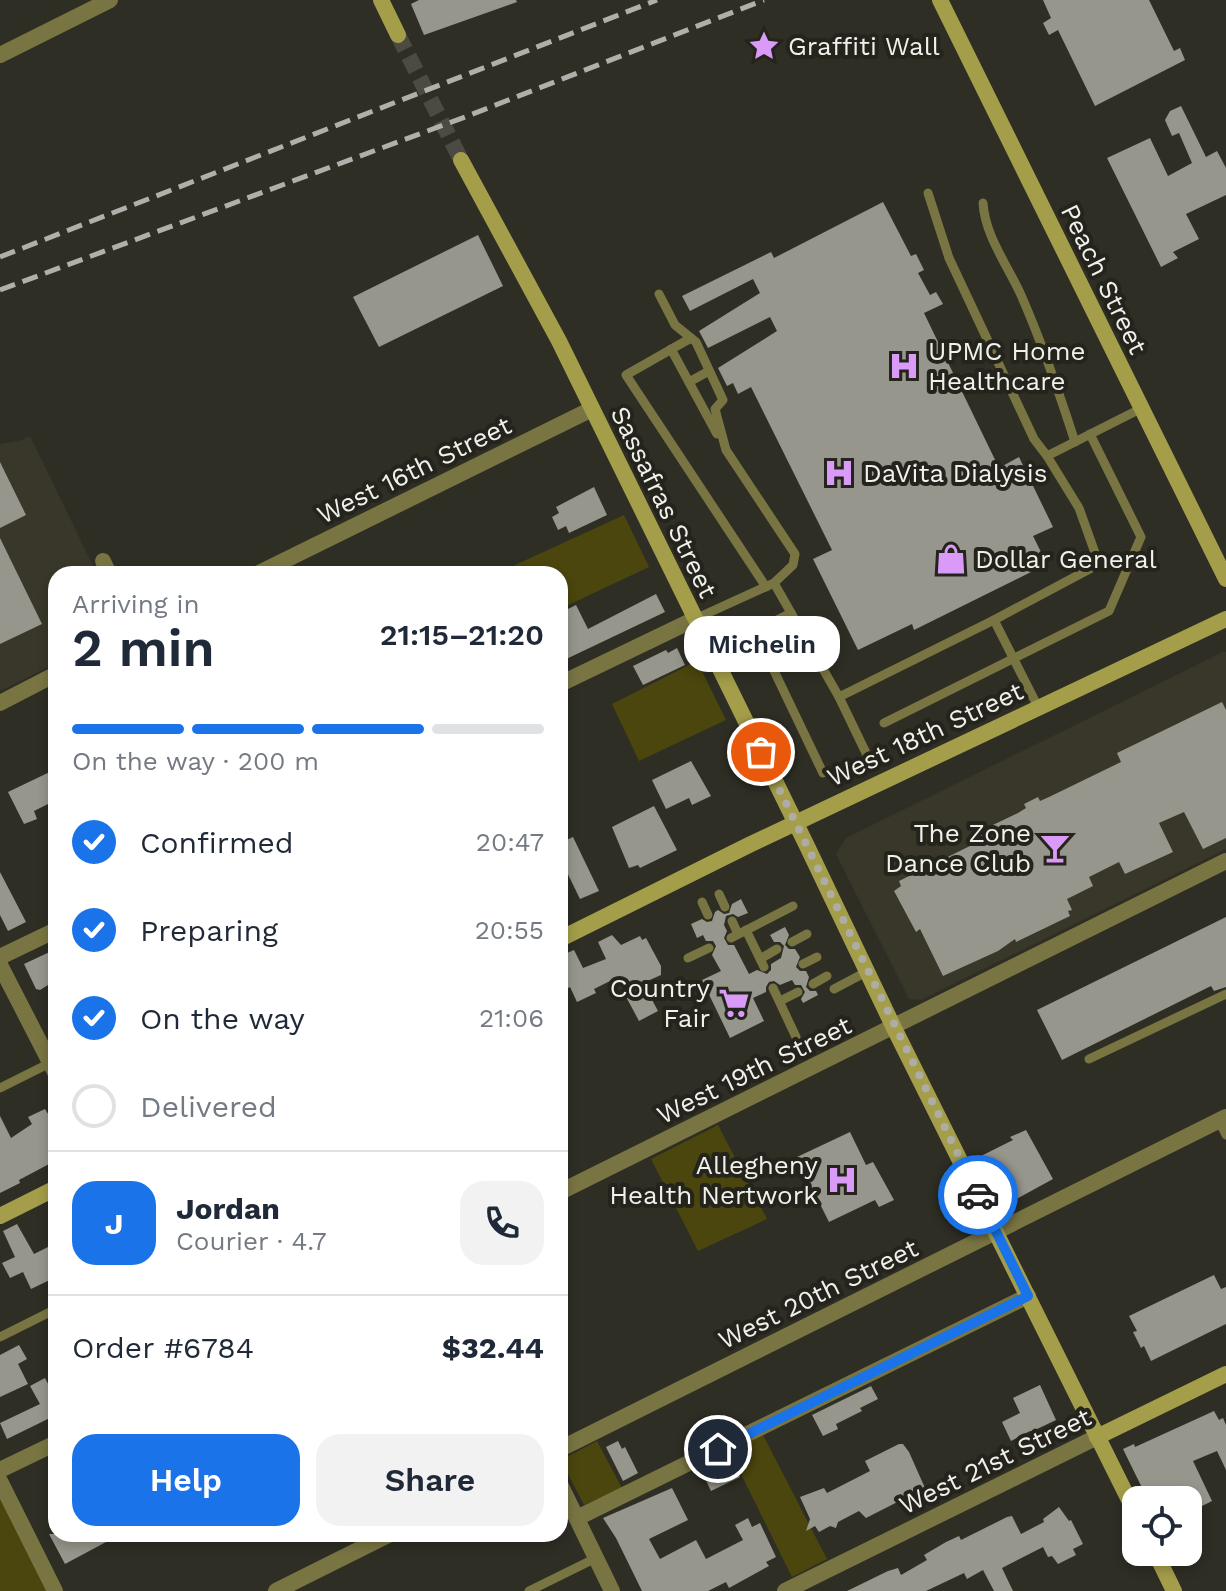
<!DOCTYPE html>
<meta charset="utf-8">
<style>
body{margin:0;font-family:"Work Sans",sans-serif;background:#f2f2f3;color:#1f2937;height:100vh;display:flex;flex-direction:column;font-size:30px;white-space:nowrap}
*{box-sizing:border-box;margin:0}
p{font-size:26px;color:#747a83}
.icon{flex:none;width:44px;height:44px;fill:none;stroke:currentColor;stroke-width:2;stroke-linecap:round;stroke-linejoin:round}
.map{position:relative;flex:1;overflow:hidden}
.drawer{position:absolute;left:48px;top:566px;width:520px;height:976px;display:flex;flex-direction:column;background:#fff;border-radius:24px;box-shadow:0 4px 12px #0003}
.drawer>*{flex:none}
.controls{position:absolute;left:1122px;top:1486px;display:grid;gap:16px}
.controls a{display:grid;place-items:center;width:80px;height:80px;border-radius:16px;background:#fff;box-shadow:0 4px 12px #0003;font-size:40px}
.pin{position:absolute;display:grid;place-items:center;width:68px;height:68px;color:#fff;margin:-34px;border:4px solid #fff;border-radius:50%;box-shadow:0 2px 8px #0007}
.courier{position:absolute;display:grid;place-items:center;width:80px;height:80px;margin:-40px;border:6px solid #1a73e8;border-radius:50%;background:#fff;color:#222;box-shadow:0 2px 10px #0007}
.bubble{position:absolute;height:56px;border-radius:24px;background:#fff;box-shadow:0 4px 12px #0003;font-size:26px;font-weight:600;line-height:56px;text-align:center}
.head em{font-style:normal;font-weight:600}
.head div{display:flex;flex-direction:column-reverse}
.head{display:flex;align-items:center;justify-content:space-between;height:136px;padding:0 24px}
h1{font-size:52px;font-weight:600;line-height:60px}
.bar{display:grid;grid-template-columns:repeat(4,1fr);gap:12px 8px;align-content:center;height:96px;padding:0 24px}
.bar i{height:10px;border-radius:6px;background:#e0e1e3}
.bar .on{background:#1a73e8}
.bar p{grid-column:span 4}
.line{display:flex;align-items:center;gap:20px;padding:0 24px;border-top:2px solid #e0e1e3}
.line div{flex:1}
.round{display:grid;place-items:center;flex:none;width:84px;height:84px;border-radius:24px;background:#f2f2f3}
ol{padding:0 24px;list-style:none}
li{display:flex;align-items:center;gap:24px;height:88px}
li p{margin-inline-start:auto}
li .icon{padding:8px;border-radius:50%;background:#1a73e8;color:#fff;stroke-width:4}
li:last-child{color:#747a83}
li i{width:44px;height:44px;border:4px solid #e0e1e3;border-radius:50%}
.button{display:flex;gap:16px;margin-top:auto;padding:16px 24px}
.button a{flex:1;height:92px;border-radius:24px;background:#1a73e8;color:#fff;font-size:32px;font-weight:600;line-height:92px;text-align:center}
.button a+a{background:#f2f2f3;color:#1f2937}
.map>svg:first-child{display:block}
.built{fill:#383729}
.green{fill:#4a460d}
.building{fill:#96968c}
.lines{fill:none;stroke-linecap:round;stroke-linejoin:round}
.secondary-tunnel{stroke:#4b4b43;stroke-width:16;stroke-dasharray:16 8;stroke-linecap:butt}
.lane{stroke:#797543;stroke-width:9}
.street{stroke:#797543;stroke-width:16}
.secondary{stroke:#a49e4a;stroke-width:16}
.rail{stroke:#b0b0aa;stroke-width:5;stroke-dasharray:16 8;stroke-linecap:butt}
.done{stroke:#adada6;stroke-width:8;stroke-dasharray:0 14.4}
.route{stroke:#1a73e8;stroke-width:10}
.labels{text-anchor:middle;stroke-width:8;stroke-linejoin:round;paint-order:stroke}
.poi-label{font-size:26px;fill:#f1f1ec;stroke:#24241c;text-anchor:start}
.street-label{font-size:26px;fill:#f1f1ec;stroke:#24241c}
</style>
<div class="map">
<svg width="1226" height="1591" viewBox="0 0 1226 1591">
<rect width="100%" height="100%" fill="#2e2e25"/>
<g class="built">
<path d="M30,436l67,138h-41v89l-56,28v-247l22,-4z"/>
<path d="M1223,652h3v197l-305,151 -12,-1 -73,-145 10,-16z"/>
</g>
<g class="green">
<path d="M624,515l25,52 -89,42v-35h-41l-4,-9z"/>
<path d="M697,661l29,59 -87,41 -27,-57z"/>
<path d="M718,1125l49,94 -69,32 -47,-92z"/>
<path d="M762,1433l65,126 -35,18 -63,-127z"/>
<path d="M597,1441l25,47 -38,17 -22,-42 1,-4z"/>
<path d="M0,1495l46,96h-46z"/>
</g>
<g class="building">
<path d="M419,0h97l1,2 -93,33 -13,-31z"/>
<path d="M1043,0h106l25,51 6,-3 5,12 -90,46 -37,-76 -9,5 -6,-12 8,-5z"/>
<path d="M1181,106l25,51 11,-6 9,17v27l-40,19 13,25 -26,13 5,6 -17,9 -54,-109 43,-20 18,38 24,-13 -13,-30 -7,3 -7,-16 5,-9z"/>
<path d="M883,202l28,54 5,-2 8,16 -6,3 12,22 6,-3 7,12 -19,9 75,155 20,-11 34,70 -20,9 14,28 -133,66 -2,-6 -54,26 -45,-91 19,-9 -81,-163 -13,7 -5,-11 -6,3 -9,-18 59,-37 -7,-14 -62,31 -9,-17 61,-38 -7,-14 -63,32 -8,-15 89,-44 3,6z"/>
<path d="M478,235l25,51 -124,61 -26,-50z"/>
<path d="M0,462l26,53 -26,13z"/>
<path d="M594,487l13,28 -38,18 -3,-7 -8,4 -6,-13 7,-4 -3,-6z"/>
<path d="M0,538l42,86 -42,20z"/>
<path d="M656,594l9,18 -105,50v-49l16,-8 12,24z"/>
<path d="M677,648l8,17 -42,20 -10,-19 33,-16 2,3z"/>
<path d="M1222,702l4,8v128l-23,11 -19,-37 -25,11 14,29 -48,22 -6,-12 -30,15 4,9 -26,13 5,11 -4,1 2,5 -54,26 -1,-3 -17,12 -55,25 -23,-47 -4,3 -22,-41 7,-5 -2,-5 83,-41 -4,-8 40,-19 8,-5 -2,-4 14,-7 2,4 9,-4 72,-35 -4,-9z"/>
<path d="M691,761l20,35 -19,9 -3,-7 -23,11 -14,-29z"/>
<path d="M56,769v31l-22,11 3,8 -13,5 -16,-32z"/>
<path d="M654,806l23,44 -37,18 -2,-3 -9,3 -17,-41z"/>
<path d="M573,837l26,54 -19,8 -20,-41v-15z"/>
<path d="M0,872l26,50 -18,9 -8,-16z"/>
<path d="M741,899l7,14 -10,4 -5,-3 -7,2 -2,9 3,6 -3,7 4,7h6l15,29 8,-4 10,4 4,-4v-6l10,-6 3,-12 -4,-4h-6l-4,-7 15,-8 4,8 -4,10 4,4h6l5,8 -4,10 4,4h6l3,6 -3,10 4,4h6l2,4 -15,8 -2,-4 4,-7 -4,-7h-6l-3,-5 -12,5 -6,-4 -5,1 -3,5v5l-13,6 11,23 -34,17 -28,-58 19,-9 -9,-16 4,-9 -3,-5h-7l-3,-6 -6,3 -6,-14 11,-5 5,3 5,-1 3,-9 3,-2 6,4 5,-1 3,-9z"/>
<path d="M1226,917v70l-12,4 -3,-5 -149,74 -25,-50z"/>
<path d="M612,935l9,10 19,-9 2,4 4,-2 15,28v9l-18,8 15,28 -19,10 -23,-43 -22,11 2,4 -19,9 -7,-15 -10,5v-36l14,-6 9,18 23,-9 -8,-17z"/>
<path d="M56,949v31l-16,10 -4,-1 -12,-25z"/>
<path d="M45,1109l11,18v27l-8,4 3,5 -32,17 1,3 -20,10v-77l11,22 21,-14 -4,-7z"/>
<path d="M1026,1130l27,49 -42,23 -12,-3 -20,-42 34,-17 -3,-3z"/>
<path d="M850,1132l16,33 7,-3 21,38 -15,7 -4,-7 -46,22 -12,-24 -6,4 -7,-17 5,-3 -12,-25z"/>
<path d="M17,1224l17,30 22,-11v34l-25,12 -8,-17 -13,6 -8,-15 13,-6 -12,-26z"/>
<path d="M1214,1275l7,14 5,-2v37l-75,37 -7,-15 -3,2 -8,-16 4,-1 -8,-15z"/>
<path d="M19,1345l8,14 -9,5 10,20 -28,13v-42z"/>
<path d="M45,1378l11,21v16l-49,24 -7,-16 40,-19 -10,-18z"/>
<path d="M1040,1385l16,35 -19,9 -1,4 -6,-2 -19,10 -9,-19 18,-9 -7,-15z"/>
<path d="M871,1386l7,13 -18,9 2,3 -26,13 2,5 -15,7 -11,-21z"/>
<path d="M1214,1411l5,9 4,-2 3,7v45l-9,-19 -24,10 19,40 -24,12v-13h-40l-25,-51 11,-5 1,3z"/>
<path d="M618,1441l4,8 3,-2 13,26 -15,8 -17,-34z"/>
<path d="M899,1444h4l6,8 16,36 -59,30 -7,-7 -21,11 -2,6 -6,-2 -11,6 -4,-6 -9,5 4,-12 -10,-22 24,-9 3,5 43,-22 -5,-10z"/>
<path d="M732,1460l8,17 -29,14 -8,-17z"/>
<path d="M672,1488l16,32 -39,19 11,20 36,-19 10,19 37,-19 -8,-15 13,-7 4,9 8,-4 16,34 -10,5 3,4 -40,22 -3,-6 -18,9h-66l-26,-53 -13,-20z"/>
<path d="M1059,1507l10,14 2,-1 12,24 -10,5 3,6 -18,9 -6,-8 -4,1 -5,-10 -41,21 11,23h-19l-11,-21 -16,9 -3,-6 -38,18h-79l41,-20 10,-3 3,7 26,-15 -3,-5 22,-13 13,-6 2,4 46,-23 5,-1 9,18 23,-12 -1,-3z"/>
<path d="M49,1534h72l-56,30z"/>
</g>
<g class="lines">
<path class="secondary-tunnel" d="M398,35l63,125"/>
<g class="lane">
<path d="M928,193l21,65 85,181 13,17"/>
<path d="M983,203c2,33 25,63 38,92 21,48 38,97 54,147"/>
<path d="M659,294l16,31 21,17 27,58 -8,9 11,41 69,104 -2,11 -19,18"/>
<path d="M691,338l-65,37 140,212"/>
<path d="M671,349l46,85"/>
<path d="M689,382l20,-11"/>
<path d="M791,613l-36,18 68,142"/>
<path d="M695,619l79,-36 65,114 155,-77"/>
<path d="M839,697l28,58"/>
<path d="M1038,707l-44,-87 105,-56 -20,-56 -32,-52 93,-47"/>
<path d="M884,723l225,-112 32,-74 -51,-103"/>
<path d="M719,894l6,13"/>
<path d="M702,902l6,13"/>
<path d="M732,921l6,13"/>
<path d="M746,930l18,37"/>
<path d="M731,938l62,-32"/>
<path d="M792,942l15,-8"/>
<path d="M688,958l21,-10"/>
<path d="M760,959l17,-10"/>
<path d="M803,964l14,-7"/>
<path d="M813,984l14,-8"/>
<path d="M773,988l23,49"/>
<path d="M834,989l34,-18"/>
<path d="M780,1001l18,-9"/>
<path d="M1089,1059l137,-65"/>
<path d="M0,1088l50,-25"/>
<path d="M1219,1121l7,14"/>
<path d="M0,1337l56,-28"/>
<path d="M529,1591l67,-33"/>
</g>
<g class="street">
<path d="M0,55l110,-55"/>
<path d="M103,561l6,13"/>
<path d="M257,574l335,-165"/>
<path d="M560,684l135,-65"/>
<path d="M0,703l56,-29"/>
<path d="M0,957l56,-27"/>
<path d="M0,965l56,109"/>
<path d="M560,1192l666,-331"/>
<path d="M560,1449l666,-332"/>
<path d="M0,1470l56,-27"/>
<path d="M0,1481l55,110"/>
<path d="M560,1484l52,107"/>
<path d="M577,1518l451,-222"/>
<path d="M276,1591l114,-57"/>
<path d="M785,1591l312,-154"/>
</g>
<g class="secondary">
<path d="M381,0l17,35"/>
<path d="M940,0l286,579"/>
<path d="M461,160l98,181 248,505 87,182 242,486"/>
<path d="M560,939l189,-94 477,-226"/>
<path d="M0,1216l56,-28"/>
<path d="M1097,1437l129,-63"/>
<path d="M1155,1552l19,39"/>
</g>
<g class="rail">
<path d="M0,257l657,-257"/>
<path d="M0,290l465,-173 299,-117"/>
</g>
</g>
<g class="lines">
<path class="done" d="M761,752l217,443"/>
<path class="route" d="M718,1449l310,-153 -50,-101"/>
</g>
<defs>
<g id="sight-bare" transform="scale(2.4)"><path d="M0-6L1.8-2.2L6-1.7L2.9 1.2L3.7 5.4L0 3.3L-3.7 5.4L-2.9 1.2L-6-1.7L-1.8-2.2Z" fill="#da9af7" stroke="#24241c" stroke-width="2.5" paint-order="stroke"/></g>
<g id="hospital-bare" transform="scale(2.4)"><path d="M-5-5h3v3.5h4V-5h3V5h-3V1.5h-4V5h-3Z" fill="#da9af7" stroke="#24241c" stroke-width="2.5" paint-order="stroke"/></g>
<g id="shop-bare" transform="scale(2.4)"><path d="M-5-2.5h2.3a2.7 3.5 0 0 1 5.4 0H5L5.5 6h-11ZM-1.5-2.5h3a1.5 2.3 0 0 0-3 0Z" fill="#da9af7" stroke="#24241c" stroke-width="2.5" paint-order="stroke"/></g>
<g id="bar-bare" transform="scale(2.4)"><path d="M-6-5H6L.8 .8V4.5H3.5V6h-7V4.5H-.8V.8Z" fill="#da9af7" stroke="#24241c" stroke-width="2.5" paint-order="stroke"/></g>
<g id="supermarket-bare" transform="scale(2.4)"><path d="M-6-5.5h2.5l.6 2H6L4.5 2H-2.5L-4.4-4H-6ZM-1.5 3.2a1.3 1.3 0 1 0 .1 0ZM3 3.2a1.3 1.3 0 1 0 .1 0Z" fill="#da9af7" stroke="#24241c" stroke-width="2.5" paint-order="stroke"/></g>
</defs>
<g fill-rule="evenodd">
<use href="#sight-bare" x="764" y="46"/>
<use href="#hospital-bare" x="904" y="366"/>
<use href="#hospital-bare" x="839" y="473"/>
<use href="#shop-bare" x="951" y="559"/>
<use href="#bar-bare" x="1055" y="848"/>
<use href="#supermarket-bare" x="734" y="1003"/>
<use href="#hospital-bare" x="842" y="1180"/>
</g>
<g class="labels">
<g class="poi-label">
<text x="788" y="55">Graffiti Wall</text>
<text x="928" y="360">UPMC Home<tspan x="928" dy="30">Healthcare</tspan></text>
<text x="863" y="482">DaVita Dialysis</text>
<text x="975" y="568">Dollar General</text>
<text x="1031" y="842" text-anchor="end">The Zone<tspan x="1031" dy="30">Dance Club</tspan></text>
<text x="710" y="997" text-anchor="end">Country<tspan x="710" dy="30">Fair</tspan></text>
<text x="818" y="1174" text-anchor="end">Allegheny<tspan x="818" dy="30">Health Nertwork</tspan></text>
</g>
<g class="street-label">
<text transform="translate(1104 279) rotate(64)" y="9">Peach Street</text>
<text transform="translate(414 470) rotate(-26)" y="9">West 16th Street</text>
<text transform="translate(664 502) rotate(64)" y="9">Sassafras Street</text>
<text transform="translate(925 734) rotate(-25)" y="9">West 18th Street</text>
<text transform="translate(754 1070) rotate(-26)" y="9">West 19th Street</text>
<text transform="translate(818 1294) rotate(-26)" y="9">West 20th Street</text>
<text transform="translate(995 1461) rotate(-26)" y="9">West 21st Street</text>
</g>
</g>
</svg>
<div class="controls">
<a><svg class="icon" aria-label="locate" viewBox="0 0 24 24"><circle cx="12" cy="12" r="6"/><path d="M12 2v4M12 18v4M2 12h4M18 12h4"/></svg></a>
</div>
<div class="pin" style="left:761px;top:752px;background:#ea580c"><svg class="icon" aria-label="bag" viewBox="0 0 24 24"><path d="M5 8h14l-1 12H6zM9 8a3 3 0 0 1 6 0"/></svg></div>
<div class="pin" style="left:718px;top:1449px;background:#1f2937"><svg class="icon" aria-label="home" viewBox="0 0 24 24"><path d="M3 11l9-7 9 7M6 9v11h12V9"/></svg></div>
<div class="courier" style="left:978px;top:1195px"><svg class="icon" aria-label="car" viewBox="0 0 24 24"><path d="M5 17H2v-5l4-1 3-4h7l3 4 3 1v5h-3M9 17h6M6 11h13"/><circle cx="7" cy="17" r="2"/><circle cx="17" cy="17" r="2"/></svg></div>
<div class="bubble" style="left:684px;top:616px;width:156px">Michelin</div>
<section class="drawer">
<div class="head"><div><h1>2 min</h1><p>Arriving in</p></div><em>21:15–21:20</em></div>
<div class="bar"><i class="on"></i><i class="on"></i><i class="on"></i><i></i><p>On the way · 200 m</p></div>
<ol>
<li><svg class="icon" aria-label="check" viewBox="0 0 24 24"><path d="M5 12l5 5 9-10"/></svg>Confirmed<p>20:47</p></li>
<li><svg class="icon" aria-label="check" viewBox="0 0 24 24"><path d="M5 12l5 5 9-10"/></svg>Preparing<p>20:55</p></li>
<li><svg class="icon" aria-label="check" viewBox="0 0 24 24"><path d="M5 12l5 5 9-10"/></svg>On the way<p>21:06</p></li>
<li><i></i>Delivered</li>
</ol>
<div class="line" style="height:144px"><b class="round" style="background:#1a73e8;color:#fff">J</b><div><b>Jordan</b><p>Courier · 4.7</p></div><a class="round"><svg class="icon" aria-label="phone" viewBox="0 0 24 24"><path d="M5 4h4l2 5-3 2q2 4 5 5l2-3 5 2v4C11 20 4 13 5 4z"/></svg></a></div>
<div class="line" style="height:104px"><div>Order #6784</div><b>$32.44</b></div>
<div class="button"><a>Help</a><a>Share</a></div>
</section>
</div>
